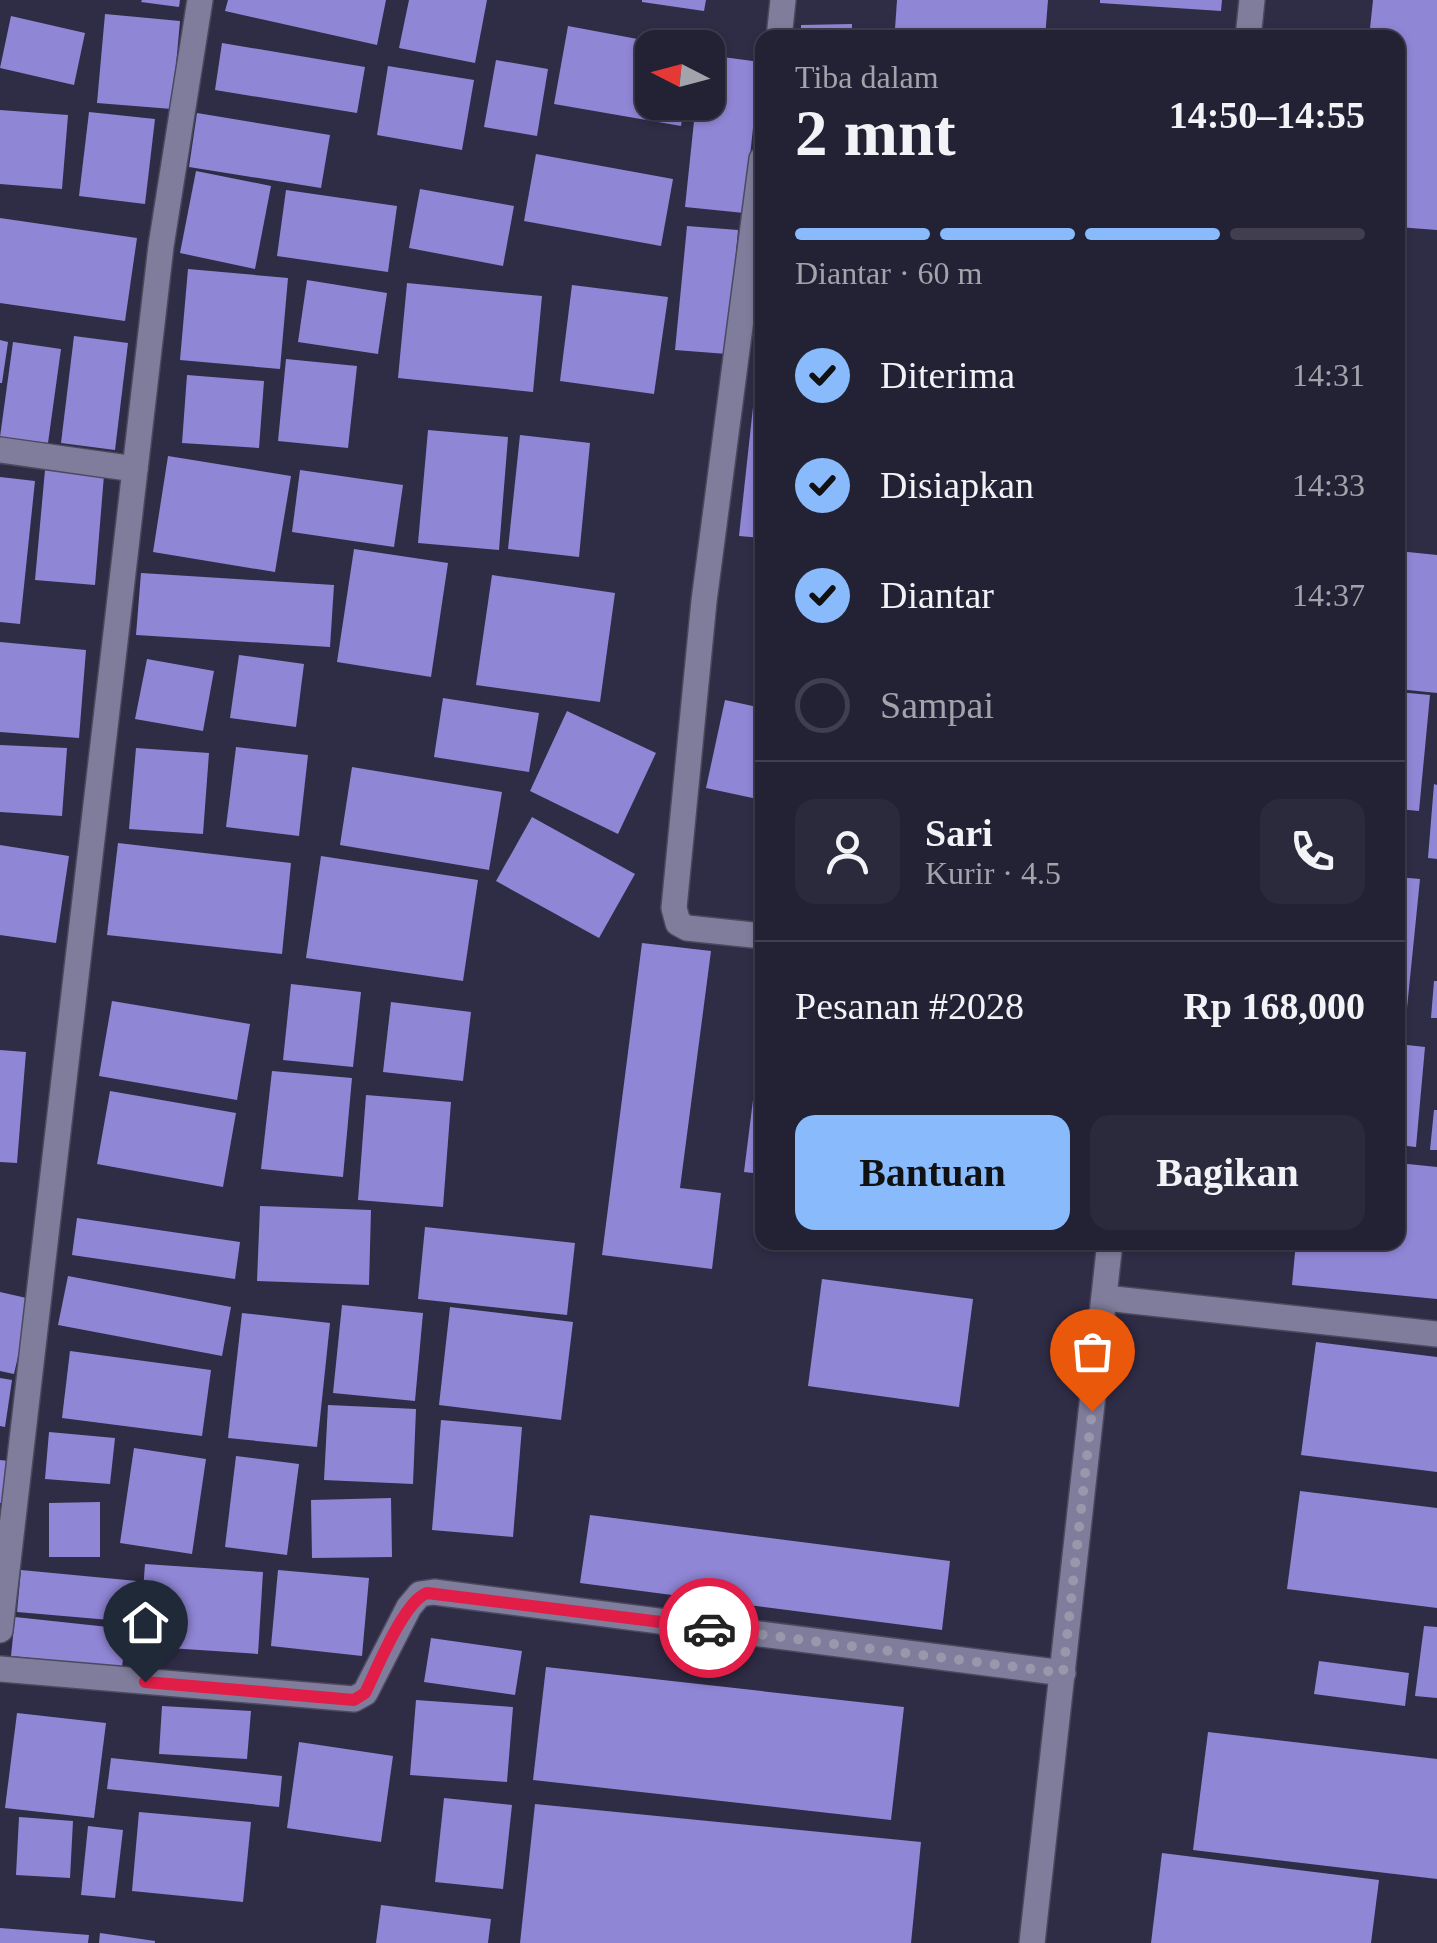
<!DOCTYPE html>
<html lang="id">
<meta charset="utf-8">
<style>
body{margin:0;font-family:"Times New Roman",serif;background:#2b293c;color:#f1f3f6;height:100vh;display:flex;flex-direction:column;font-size:38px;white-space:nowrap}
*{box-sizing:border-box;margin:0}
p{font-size:32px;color:#a3a3ac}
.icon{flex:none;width:55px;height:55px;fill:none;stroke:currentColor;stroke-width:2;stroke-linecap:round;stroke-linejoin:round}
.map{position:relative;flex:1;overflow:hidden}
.drawer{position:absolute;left:755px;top:30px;width:650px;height:1220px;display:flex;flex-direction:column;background:#232134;border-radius:20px;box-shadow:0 2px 8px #0004,0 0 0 2px #403e4f}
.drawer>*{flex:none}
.needle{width:65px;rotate:276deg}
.controls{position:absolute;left:635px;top:30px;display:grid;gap:20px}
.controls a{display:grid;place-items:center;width:90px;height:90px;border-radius:20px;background:#232134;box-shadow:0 2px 8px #0004,0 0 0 2px #403e4f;font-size:50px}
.pin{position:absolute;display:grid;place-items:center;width:85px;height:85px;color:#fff;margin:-102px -42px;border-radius:50% 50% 50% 0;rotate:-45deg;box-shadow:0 0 10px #0007}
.pin .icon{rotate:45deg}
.courier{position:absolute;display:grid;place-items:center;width:100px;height:100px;margin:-50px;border:8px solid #e11d48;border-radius:50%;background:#fff;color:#222;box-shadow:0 2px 12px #0007}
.headline em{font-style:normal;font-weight:700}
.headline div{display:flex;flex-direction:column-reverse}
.headline{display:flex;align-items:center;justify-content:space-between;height:170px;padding:0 40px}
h1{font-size:65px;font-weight:700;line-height:75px}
.bar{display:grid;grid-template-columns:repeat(4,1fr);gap:15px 10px;align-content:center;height:120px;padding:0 40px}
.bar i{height:12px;border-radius:8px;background:#403e4f}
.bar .on{background:#88bafc}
.bar p{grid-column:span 4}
.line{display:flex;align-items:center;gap:25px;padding:0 40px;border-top:2px solid #403e4f}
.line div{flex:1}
.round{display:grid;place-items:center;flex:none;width:105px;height:105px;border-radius:20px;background:#2b293c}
ol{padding:0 40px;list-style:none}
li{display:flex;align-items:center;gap:30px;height:110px}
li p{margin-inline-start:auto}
li .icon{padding:10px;border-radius:50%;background:#88bafc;color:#111;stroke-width:4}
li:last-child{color:#a3a3ac}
li i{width:55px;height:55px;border:5px solid #403e4f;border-radius:50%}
.button{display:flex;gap:20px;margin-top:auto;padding:20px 40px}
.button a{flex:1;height:115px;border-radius:20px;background:#88bafc;color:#111;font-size:40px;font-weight:700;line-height:115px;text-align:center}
.button a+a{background:#2b293c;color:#f1f3f6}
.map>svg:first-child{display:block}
.building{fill:#9086d6}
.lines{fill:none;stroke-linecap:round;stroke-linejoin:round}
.minor-casing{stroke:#4c495f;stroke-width:28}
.tertiary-casing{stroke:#4c495f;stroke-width:28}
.minor{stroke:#7f7d9b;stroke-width:25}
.tertiary{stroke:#7f7d9b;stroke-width:25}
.done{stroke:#9997ab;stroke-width:10;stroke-dasharray:0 18}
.route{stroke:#e11d48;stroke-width:12}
</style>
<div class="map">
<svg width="1437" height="1943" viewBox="0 0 1437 1943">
<rect width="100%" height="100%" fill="#2f2c46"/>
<g class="building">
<path d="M142,0h38l-1,7 -38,-5z"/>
<path d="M228,0h158l-9,45 -152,-34z"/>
<path d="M409,0h78l-12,63 -76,-15z"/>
<path d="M642,0h64l-2,11 -62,-9z"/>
<path d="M897,0h151l-3,38h-58l-92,-9z"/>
<path d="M1100,0h122l-1,11 -121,-8z"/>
<path d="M1373,0h64v230l-39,-3v-189h-29z"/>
<path d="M105,14l75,7 -8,88 -75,-6z"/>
<path d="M11,16l74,17 -11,52 -74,-17z"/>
<path d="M852,24v14h-51v-13z"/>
<path d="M568,26l107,20v2h-23v54h33l-4,24 -127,-22z"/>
<path d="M222,43l143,24 -8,46 -142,-23z"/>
<path d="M708,55l52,7 -16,151 -59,-6 11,-105h12z"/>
<path d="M496,60l52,9 -11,67 -53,-9z"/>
<path d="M388,66l86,14 -12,70 -85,-15z"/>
<path d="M0,110l68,5 -6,74 -62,-5z"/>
<path d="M89,112l66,7 -10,85 -66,-8z"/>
<path d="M197,113l133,22 -9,53 -132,-21z"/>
<path d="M536,154l137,25 -12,67 -137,-25z"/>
<path d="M196,171l75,15 -16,83 -75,-16z"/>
<path d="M420,189l94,17 -11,60 -94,-18z"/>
<path d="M286,190l111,16 -9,66 -111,-16z"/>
<path d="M0,218l137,20 -12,83 -125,-18z"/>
<path d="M687,226l51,4 -11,124 -52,-4z"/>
<path d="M188,269l100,9 -8,91 -100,-9z"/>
<path d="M307,280l80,13 -9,61 -80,-12z"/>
<path d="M407,283l135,13 -9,96 -135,-14z"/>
<path d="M572,285l96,12 -14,97 -94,-13z"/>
<path d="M74,336l54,7 -13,107 -54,-7z"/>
<path d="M0,340l8,2 -6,41h-2z"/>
<path d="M13,342l48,7 -13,94 -48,-6z"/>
<path d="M286,359l71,7 -9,82 -70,-7z"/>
<path d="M187,375l77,6 -5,67 -77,-5z"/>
<path d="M753,407l9,1v130l-23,-2z"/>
<path d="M428,430l80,7 -9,113 -81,-7z"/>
<path d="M520,435l70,8 -11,114 -71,-8z"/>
<path d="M168,456l123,20 -16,96 -122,-20z"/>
<path d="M45,470l59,5 -9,110 -60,-5z"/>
<path d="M300,470l103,15 -9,62 -102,-15z"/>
<path d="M0,477l35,4 -15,143 -20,-2z"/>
<path d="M354,549l94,14 -17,114 -94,-15z"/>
<path d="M1398,551l39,4v138l-39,-4z"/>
<path d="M141,573l193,12 -4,62 -194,-12z"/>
<path d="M492,575l123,18 -15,109 -124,-17z"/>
<path d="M0,642l86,8 -7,88 -79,-6z"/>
<path d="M239,655l65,9 -8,63 -66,-9z"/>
<path d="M147,659l67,12 -11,60 -68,-12z"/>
<path d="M1398,692l32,3 -11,116 -21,-2z"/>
<path d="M443,698l96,15 -10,59 -95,-15z"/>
<path d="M725,700l37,8v92l-56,-12z"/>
<path d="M567,711l89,42 -38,81 -88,-43z"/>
<path d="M0,745l67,3 -5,68 -62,-4z"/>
<path d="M236,747l72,8 -9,81 -73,-9z"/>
<path d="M136,748l73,5 -6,81 -74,-5z"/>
<path d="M352,767l150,25 -13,78 -149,-25z"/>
<path d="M1434,784l3,1v74l-9,-1z"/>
<path d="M532,817l103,57 -36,64 -103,-57z"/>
<path d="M118,843l173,20 -9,91 -175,-19z"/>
<path d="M0,845l69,11 -13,87 -56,-8z"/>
<path d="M321,856l157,24 -15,101 -157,-23z"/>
<path d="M1398,877l22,2 -15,149h-7z"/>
<path d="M642,943l69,8 -31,237 41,5 -9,76 -110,-14z"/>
<path d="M1434,981h3v37h-6z"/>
<path d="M291,984l70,8 -8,75 -70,-7z"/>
<path d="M112,1001l138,23 -13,76 -138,-24z"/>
<path d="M391,1002l80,10 -8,69 -80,-9z"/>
<path d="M760,1044l2,1v129l-18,-2z"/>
<path d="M1398,1044l27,3 -9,100 -18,-2z"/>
<path d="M0,1050l26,2 -9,111 -17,-1z"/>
<path d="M272,1071l80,7 -9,99 -82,-8z"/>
<path d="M110,1091l126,22 -13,74 -126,-23z"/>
<path d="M366,1095l85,7 -8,105 -85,-7z"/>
<path d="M1434,1110h3v40h-7z"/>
<path d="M1398,1163l39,4v132l-145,-14 4,-43h102z"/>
<path d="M260,1206l111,4 -2,75 -112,-4z"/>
<path d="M77,1218l163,24 -5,37 -163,-24z"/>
<path d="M425,1227l150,16 -8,72 -149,-16z"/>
<path d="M68,1276l163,31 -9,49 -164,-31z"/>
<path d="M822,1279l151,20 -14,108 -151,-21z"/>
<path d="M0,1292l31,7 -17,75 -14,-3z"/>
<path d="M342,1305l81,8 -8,88 -82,-8z"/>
<path d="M450,1307l123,15 -12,98 -122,-15z"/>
<path d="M242,1313l88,10 -13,124 -89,-9z"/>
<path d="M1316,1342l121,15v115l-136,-17z"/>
<path d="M70,1351l141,19 -9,66 -140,-18z"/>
<path d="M0,1378l12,2 -7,47 -5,-1z"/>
<path d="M328,1405l88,4 -3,75 -89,-4z"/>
<path d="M441,1420l81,7 -9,110 -81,-7z"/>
<path d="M49,1432l66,6 -5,46 -65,-5z"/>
<path d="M134,1448l72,11 -14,95 -72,-11z"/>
<path d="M236,1456l63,8 -12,91 -62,-8z"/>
<path d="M0,1460l9,1 -7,42h-2z"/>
<path d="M1300,1491l137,17v100l-150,-19z"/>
<path d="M391,1498l1,59 -80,1 -1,-58z"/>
<path d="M100,1502v55h-51v-54z"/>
<path d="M590,1515l360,46 -8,69 -362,-47z"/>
<path d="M145,1564l118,8 -5,82 -119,-8z"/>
<path d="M21,1570l116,11 -4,41 -116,-10z"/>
<path d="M278,1570l91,8 -7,78 -91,-10z"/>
<path d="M15,1617l112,12 -5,38 -111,-11z"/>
<path d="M1424,1626l13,1v71l-22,-2z"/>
<path d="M431,1638l91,13 -7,44 -91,-13z"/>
<path d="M1319,1661l90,12 -4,33 -91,-12z"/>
<path d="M546,1667l358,40 -13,113 -358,-40z"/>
<path d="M416,1700l97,7 -6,75 -97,-7z"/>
<path d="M162,1706l89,5 -4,48 -88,-5z"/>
<path d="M17,1713l89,10 -12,95 -89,-10z"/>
<path d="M1208,1732l229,27v120l-244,-29z"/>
<path d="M299,1742l94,14 -12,86 -94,-14z"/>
<path d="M111,1758l171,18 -3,31 -172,-18z"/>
<path d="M444,1798l68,7 -9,84 -68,-7z"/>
<path d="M535,1804l386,38 -10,101h-391z"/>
<path d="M139,1812l112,10 -8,80 -111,-11z"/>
<path d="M19,1817l54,4 -3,57 -54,-3z"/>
<path d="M88,1826l35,4 -8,68 -34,-3z"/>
<path d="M1162,1853l217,27 -8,63h-220z"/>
<path d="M381,1905l110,14 -3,24h-112z"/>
<path d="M0,1928l89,7 -1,8h-88z"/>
<path d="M100,1933l55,8v2h-56z"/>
</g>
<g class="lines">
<g class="minor-casing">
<g id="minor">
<path d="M779,38l4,-38"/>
<path d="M762,159l-58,442 -30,307 4,15 9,5 75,8"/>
<path d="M0,450l135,19"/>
<path d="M1105,1298l332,36"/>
<path d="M0,1630l161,-1384 39,-246"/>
<path d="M0,1669l354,30 11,-6 44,-86 11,-13 14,-2 629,81"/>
</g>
</g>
<g class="tertiary-casing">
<g id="tertiary">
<path d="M1248,38l4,-38"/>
<path d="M1032,1943l78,-701"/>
</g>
</g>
<use href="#minor" class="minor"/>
<use href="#tertiary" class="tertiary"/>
</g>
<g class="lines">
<path class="done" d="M709,1628l354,45 29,-262"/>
<path class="route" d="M145,1682l209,18 11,-7c12,-24 39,-92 62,-100l282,35"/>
</g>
</svg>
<div class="controls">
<a><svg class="needle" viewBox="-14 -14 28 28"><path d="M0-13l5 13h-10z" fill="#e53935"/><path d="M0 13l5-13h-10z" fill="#a3a3ac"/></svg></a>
</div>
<div class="pin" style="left:1092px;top:1411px;background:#ea580c"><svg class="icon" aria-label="bag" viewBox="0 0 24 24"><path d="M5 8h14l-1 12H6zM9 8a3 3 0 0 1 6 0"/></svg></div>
<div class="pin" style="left:145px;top:1682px;background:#1f2937"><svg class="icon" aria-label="home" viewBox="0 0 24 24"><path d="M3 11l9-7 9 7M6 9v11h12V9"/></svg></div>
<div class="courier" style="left:709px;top:1628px"><svg class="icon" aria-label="car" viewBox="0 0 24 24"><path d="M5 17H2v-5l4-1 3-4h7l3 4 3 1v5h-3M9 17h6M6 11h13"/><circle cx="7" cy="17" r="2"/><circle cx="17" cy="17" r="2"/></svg></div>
<section class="drawer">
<div class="headline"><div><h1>2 mnt</h1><p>Tiba dalam</p></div><em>14:50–14:55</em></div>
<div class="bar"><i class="on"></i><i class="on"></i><i class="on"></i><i></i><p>Diantar · 60 m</p></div>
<ol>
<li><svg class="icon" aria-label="check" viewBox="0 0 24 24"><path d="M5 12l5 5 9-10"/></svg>Diterima<p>14:31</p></li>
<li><svg class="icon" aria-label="check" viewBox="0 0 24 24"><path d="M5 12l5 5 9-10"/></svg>Disiapkan<p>14:33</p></li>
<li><svg class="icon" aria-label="check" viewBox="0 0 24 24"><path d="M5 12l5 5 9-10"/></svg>Diantar<p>14:37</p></li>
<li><i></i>Sampai</li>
</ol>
<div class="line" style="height:180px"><a class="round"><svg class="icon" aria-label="person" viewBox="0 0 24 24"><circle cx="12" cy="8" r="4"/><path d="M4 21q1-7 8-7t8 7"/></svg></a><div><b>Sari</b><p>Kurir · 4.5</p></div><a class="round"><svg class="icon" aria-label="phone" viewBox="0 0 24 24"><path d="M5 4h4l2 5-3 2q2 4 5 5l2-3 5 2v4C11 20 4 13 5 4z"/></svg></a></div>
<div class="line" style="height:130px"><div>Pesanan #2028</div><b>Rp 168,000</b></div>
<div class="button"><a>Bantuan</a><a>Bagikan</a></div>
</section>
</div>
